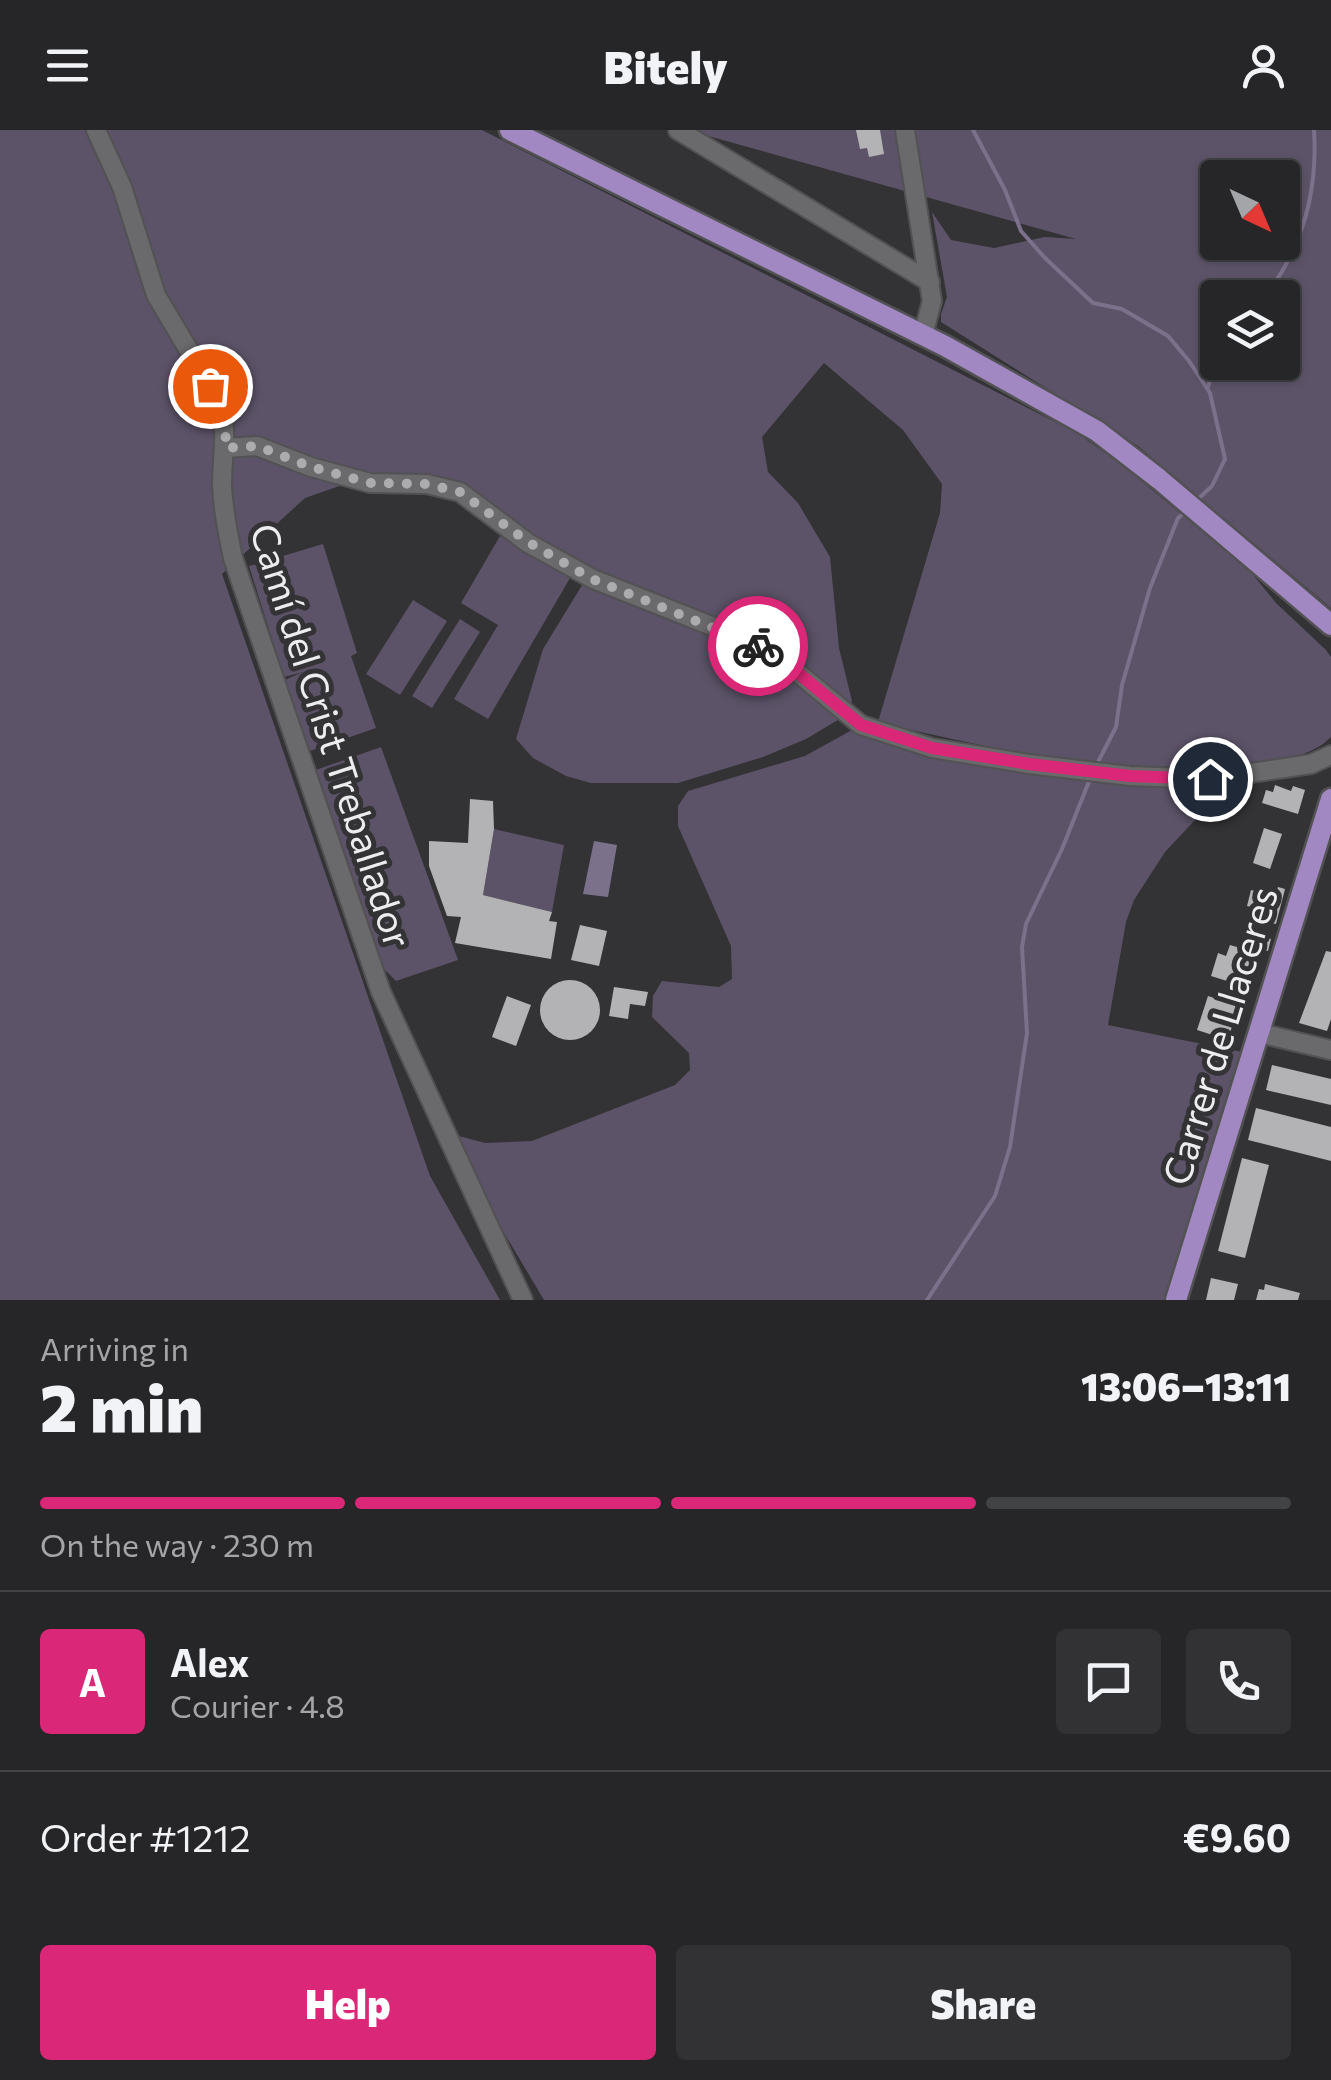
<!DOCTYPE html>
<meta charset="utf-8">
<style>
body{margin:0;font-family:Commissioner,sans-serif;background:#323234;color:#f1f3f6;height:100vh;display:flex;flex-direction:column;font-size:38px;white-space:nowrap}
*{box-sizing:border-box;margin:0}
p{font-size:32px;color:#a4a5a8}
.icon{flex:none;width:55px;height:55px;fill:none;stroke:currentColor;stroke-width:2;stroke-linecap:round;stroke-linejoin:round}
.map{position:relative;height:1170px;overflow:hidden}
.sheet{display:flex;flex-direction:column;background:#262628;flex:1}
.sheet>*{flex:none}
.needle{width:65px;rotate:136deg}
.tools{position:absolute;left:1200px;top:30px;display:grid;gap:20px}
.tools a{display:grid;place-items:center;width:100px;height:100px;border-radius:10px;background:#262628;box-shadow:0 2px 8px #0004,0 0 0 2px #424345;font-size:50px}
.pin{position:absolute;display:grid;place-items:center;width:85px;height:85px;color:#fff;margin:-42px;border:5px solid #fff;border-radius:50%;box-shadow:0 2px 10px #0007}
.courier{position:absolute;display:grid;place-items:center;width:100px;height:100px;margin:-50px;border:8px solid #db2777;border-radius:50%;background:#fff;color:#222;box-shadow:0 2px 12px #0007}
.headline em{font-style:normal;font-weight:800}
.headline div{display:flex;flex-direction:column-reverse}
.headline{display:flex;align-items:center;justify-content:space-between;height:170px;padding:0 40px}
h1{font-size:65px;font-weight:800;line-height:75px}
.bar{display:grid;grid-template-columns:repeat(4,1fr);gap:15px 10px;align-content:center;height:120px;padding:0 40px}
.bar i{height:12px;border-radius:8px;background:#424345}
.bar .on{background:#db2777}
.bar p{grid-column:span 4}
.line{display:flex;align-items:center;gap:25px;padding:0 40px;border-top:2px solid #424345}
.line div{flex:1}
.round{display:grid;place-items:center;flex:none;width:105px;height:105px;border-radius:10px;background:#323234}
.button{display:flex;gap:20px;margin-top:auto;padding:20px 40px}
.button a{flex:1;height:115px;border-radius:10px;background:#db2777;color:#fff;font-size:40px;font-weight:800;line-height:115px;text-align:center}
.button a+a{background:#323234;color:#f1f3f6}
header{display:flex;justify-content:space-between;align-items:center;height:130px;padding:0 40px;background:#262628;font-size:45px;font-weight:800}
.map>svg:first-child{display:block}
.green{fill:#5c5368;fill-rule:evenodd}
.water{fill:#7c718b}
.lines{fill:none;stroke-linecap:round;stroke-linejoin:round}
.stream{stroke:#7c718b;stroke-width:4}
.building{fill:#b3b2b5}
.minor-casing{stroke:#525153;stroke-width:22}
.major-casing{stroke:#525153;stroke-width:25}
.minor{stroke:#6a696c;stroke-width:18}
.major{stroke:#a288c2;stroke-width:20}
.done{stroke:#acabad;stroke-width:10;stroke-dasharray:0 18}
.route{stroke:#db2777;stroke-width:12}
.labels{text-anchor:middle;stroke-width:10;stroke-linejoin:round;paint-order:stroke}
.street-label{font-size:38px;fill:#edecee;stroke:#333235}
</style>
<header><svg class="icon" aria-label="menu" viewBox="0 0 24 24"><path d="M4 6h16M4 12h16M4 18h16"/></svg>Bitely<svg class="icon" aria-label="person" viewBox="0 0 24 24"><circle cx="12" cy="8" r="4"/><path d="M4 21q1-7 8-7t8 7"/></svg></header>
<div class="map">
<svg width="1331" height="1170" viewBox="0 0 1331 1170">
<rect width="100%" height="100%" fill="#333235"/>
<g class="green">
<path d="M0,0h482l595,303 45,32 128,106 26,32 50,47 5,7v80c-20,20 -44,21 -71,24 -129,18 -257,-9 -382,-39l62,-209 2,-29 -39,-54 -79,-67 -62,74 6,35 30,31 32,54 9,91 13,53 -4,13 -42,25 -43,18 -85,26h-87l-25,-7 -33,-18 -17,-19 27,-90 44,-72 -127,-85 -90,-9 7,-10 -72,25 -83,76 208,602 70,124h-500z"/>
<path d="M687,0h644v478l-193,-162 -197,-124v-8l6,-17 -15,-85 19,28 43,8 51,-11 31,2zM1218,48h64v64h-64zM1218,168h64v64h-64z"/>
<path d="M500,406l70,42 -82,141 -34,-20 44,-74 -37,-22z"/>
<path d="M323,414l34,109 -6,3 25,72 -66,23 -25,-71 18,-8 -19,5 -35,-111z"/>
<path d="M413,470l34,21 -47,74 -34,-21z"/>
<path d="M460,489l20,13 -48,76 -20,-12z"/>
<path d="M861,595l71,23 278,31 -15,41 -30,32 -31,48 -8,22 -18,103 144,29 -76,246h-632l-100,-168 41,11 47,-2 143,-56 15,-15 -1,-17 -37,-36 1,-21 9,-15 57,6 13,-8 -1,-33 -53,-120v-20l10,-15 117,-35z"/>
<path d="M381,617l77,213 -62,21 -12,-12 -24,-56 -47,-142z"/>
<path d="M494,699l70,16 -12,67 -69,-17z"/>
</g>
<path class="water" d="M594,711l23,4 -9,52 -25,-3z"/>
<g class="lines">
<g class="stream">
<path d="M973,0l32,60 16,41 24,27 48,45 29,6 46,27 21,25 21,32 15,66 -13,27 -14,13"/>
<path d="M1264,168c38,-49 54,-107 50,-168"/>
<path d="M1208,257l10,-34"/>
<path d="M1096,636l20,-39 6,-42 28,-97 28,-70 6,-5"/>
<path d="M927,1170l68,-104 15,-49 17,-114 -5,-86 4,-23 36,-75 28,-70"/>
</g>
</g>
<g class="building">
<path d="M856,0h24l4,24 -15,3 -2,-9 -7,1z"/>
<path d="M1275,655l16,6 2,-5 12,4 -7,24 -36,-11 4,-13 7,2z"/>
<path d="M470,669l23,2 1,28 -11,66 69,17 -3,9 8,1 -6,37 -96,-16 6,-26 -14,-1 -18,-50v-25l39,2z"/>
<path d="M1264,698l18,6 -12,35 -17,-6z"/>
<path d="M1278,757l7,2 -9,35 -16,-4 2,-10 -15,-4 4,-16 24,6z"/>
<path d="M580,795l27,6 -8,35 -28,-6z"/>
<path d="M1261,806l10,3 -3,12 -10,-2z"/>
<path d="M1230,815l24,7 -11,34 -32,-10 7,-23 8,3z"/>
<path d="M1326,821l5,1v67l-4,12 -28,-8z"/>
<circle cx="570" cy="880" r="30"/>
<path d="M614,857l34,5 -3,14 -15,-2 -2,15 -19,-3z"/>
<path d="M507,866l24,9 -15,41 -24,-9z"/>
<path d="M1208,866l30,10 -10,34 -31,-10z"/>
<path d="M1272,935l59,14v26l-65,-15z"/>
<path d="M1256,978l75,19v34l-83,-21z"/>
<path d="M1242,1028l27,7 -24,93 -27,-7z"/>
<path d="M1211,1148l27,6 -4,16h-28z"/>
<path d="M1265,1154l35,9 -2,7h-42l3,-11 5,1z"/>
</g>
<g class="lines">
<g class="minor-casing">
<g id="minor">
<path d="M96,0l26,57 34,108 64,108c8,29 2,53 2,82 1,25 6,49 11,73l148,434 142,308"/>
<path d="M678,0l252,152"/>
<path d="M905,0l27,171 -9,34"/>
<path d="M226,318l31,-2 54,21 59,16 57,1 33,8 68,51 65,36 159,63 40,26 69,57 71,23 97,16 101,12 80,3 101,-15 20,-9"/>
<path d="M1259,903l72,17"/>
</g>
</g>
<g class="major-casing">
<g id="major">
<path d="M510,0l435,216 152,85 62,48 172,146"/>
<path d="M1176,1170l155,-501"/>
</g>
</g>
<use href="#minor" class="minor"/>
<use href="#major" class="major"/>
</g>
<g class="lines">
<path class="done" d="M210,256l15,36 1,26 31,-2 54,21 59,16 56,1 34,8 68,50 64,37 166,67"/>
<path class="route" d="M758,516l34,22 69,57 71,23 97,16 101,12 80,3"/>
</g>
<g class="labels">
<g class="street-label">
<text transform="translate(330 606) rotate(72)" y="13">Camí del Crist Treballador</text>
<text transform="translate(1221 906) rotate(-73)" y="13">Carrer de Llaceres</text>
</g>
</g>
</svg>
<div class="tools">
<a><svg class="needle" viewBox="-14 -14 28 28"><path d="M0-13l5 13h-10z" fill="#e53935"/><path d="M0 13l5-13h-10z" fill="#a4a5a8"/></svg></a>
<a><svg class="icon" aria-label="layers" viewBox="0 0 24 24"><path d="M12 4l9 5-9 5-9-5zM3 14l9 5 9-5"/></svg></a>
</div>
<div class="pin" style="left:210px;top:256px;background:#ea580c"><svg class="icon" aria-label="bag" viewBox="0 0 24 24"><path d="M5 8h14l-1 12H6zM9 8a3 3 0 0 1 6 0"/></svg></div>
<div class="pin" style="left:1210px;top:649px;background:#1f2937"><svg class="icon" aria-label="home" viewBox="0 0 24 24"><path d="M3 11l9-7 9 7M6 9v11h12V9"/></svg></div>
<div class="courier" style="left:758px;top:516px"><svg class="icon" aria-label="bike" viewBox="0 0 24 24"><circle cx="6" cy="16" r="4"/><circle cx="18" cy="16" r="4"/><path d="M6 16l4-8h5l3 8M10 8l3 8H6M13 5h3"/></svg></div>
</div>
<section class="sheet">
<div class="headline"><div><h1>2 min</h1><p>Arriving in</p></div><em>13:06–13:11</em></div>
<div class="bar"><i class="on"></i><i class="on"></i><i class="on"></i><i></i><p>On the way · 230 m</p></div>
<div class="line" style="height:180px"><b class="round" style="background:#db2777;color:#fff">A</b><div><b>Alex</b><p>Courier · 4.8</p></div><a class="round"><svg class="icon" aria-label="chat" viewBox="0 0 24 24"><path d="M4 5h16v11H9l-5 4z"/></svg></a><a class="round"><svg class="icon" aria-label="phone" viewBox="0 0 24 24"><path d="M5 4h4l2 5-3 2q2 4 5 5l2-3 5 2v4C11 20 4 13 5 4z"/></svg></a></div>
<div class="line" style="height:130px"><div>Order #1212</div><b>€9.60</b></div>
<div class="button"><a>Help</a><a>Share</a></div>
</section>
